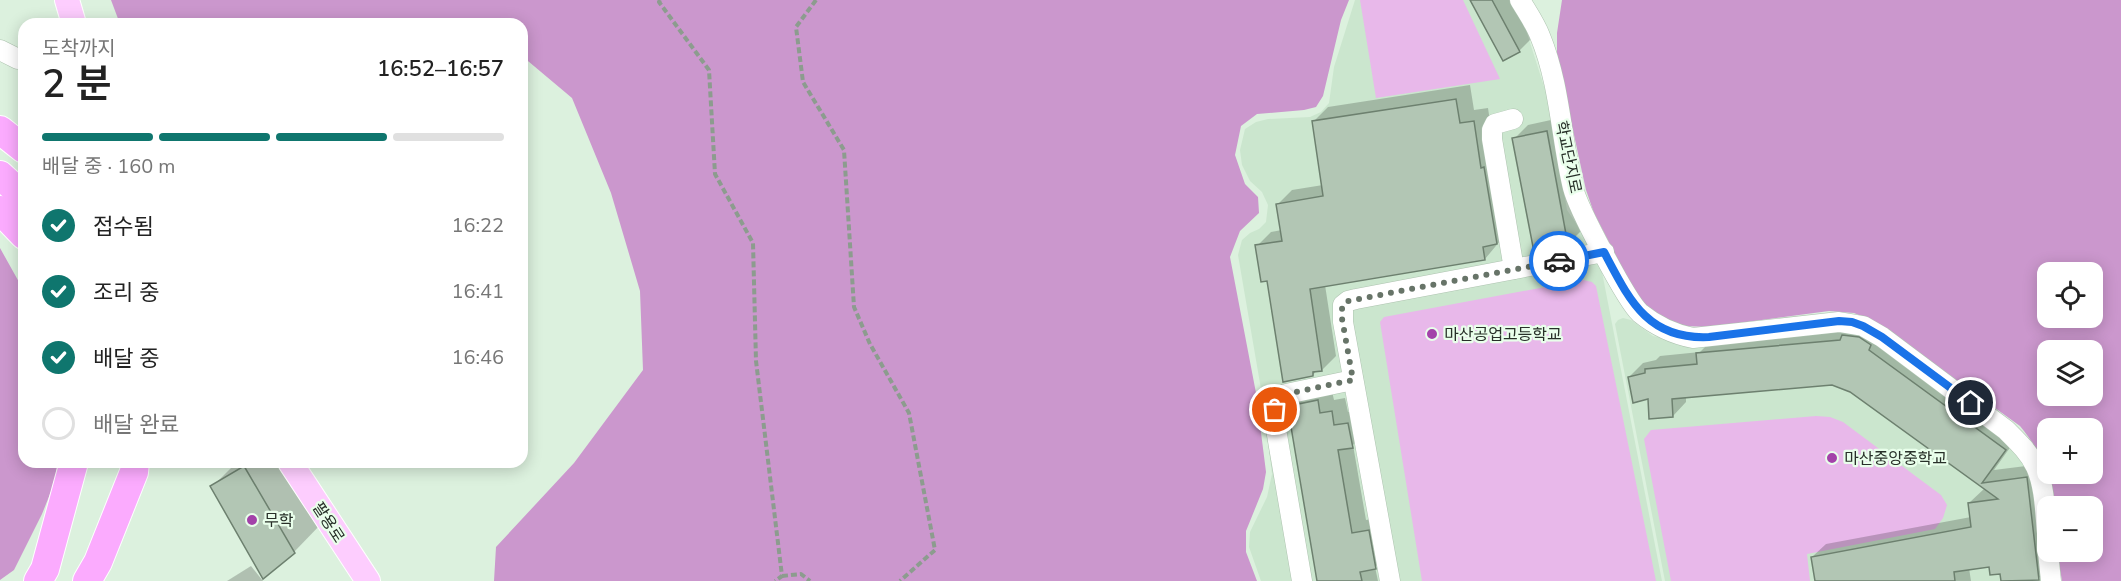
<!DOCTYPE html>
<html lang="ko">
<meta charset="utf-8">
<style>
body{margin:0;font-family:"Nunito Sans","Noto Sans KR",sans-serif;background:#f2f2f2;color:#222;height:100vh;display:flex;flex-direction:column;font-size:22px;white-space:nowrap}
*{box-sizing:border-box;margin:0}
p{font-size:20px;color:#767676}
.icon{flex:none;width:33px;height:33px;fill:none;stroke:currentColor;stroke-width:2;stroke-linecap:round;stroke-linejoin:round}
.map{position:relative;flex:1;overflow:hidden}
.drawer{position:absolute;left:18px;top:18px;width:510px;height:450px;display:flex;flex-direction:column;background:#fff;border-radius:18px;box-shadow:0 3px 15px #0003}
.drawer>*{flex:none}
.controls{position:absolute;left:2037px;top:262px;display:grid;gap:12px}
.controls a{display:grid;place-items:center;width:66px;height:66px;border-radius:12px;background:#fff;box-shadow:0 3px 15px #0003;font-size:30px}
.pin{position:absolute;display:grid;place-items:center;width:51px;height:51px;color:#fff;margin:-26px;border:3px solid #fff;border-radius:50%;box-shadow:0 2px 6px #0007}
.courier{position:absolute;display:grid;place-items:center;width:60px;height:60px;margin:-30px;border:4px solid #1a73e8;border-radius:50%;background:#fff;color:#222;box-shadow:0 2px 8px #0007}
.summary em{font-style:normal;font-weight:600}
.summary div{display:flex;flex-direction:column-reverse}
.summary{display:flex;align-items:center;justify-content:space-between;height:102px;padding:0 24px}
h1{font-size:39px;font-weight:600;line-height:45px}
.bar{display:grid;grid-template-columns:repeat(4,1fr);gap:9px 6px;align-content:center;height:72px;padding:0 24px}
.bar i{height:8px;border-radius:4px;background:#e0e0e0}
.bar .active{background:#0f766e}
.bar p{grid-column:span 4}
ol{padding:0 24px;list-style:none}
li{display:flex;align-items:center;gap:18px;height:66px}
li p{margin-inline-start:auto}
li .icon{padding:6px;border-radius:50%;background:#0f766e;color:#fff;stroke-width:4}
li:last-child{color:#767676}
li i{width:33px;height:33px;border:3px solid #e0e0e0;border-radius:50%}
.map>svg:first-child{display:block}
.built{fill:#cbe6ce}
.green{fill:#e8b8ea}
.forest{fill:#cb97cd;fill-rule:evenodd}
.shadow{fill:#0003}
.building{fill:#b2c6b4;stroke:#6d806f;stroke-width:1.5}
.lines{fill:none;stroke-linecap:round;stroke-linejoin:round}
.minor-casing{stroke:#aec3b0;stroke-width:21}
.major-casing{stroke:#fff;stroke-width:26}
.highway-casing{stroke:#fff;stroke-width:30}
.path{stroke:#8c9c8e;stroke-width:4;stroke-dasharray:6 3;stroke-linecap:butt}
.minor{stroke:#fff;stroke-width:20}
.major{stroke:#fdcdfe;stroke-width:24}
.highway{stroke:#fbabfe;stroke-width:28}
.done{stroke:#677468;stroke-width:6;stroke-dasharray:0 10.8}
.route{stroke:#1a73e8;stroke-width:8}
.poi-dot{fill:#a342a9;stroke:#e9ffeb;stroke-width:2}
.labels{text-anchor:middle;stroke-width:4.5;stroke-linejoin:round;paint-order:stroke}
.street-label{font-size:16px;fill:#283029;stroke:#e9ffeb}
.poi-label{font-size:16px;fill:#283029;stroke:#e9ffeb;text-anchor:start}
</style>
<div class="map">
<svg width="2121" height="581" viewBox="0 0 2121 581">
<rect width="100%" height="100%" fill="#dcf1de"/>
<g class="built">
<path d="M1355,0h154l16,27 24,75 18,108 21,31 14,31 60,309h-401l-12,-34 1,-15 17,-35 5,-23 -10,-79 -24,-140 4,-15 8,-7 9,-4 7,-7 2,-17 -6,-13 -12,-11 -8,-16 -2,-15 5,-21 11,-7 12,-3 42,-2 11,-5 8,-9 5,-36z"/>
<path d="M1623,318l8,2 22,16 30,6 150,-13 27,2 143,107 26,29 4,20 9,87 -1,7h-376l-50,-257 3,-4z"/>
</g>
<g class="green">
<path d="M1360,0h103l37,79 -124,19z"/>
<path d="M1583,280l9,2 4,4 60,295h-234l-42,-259 4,-5z"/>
<path d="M1816,416l14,1 13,5 98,73 6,10 -4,13 -8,11 -128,25 3,27h-139l-27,-142 7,-9z"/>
</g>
<g class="forest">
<path d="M111,0h1238l-8,20 -18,76 -7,11 -12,3 -47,4 -16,12 -6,29 10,29 13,13 1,16 -19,18 -10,26 26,136 10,79 -3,17 -17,42v21l11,29h-763l2,-34 78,-84 69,-93 -3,-79 -29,-98 -39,-95 -50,-42v-32h-402z"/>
<path d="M1562,0h559v581h-59l-5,-29h35v-45h-40c-7,-39 -6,-49 -32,-81l-144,-104 -22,-9 -25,-2 -119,16 -26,-1 -20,-6 -17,-13 -15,-20 -38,-74 -8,-23 -29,-133v-24zM2048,273h44v45h-44zM2048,351h44v45h-44zM2048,429h44v45h-44z"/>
<path d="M0,248l24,43v171h34l-4,22 -12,30 -28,56 -14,10z"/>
</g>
<g class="shadow">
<path d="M1478,0h35l20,37 -14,14z"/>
<path d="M1470,85l4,25 14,-2 7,47 15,74 -25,30 -160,26 11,71 -14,14h-5l-4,5 -45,-96 -11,-33 14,-14 11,-2 -4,-26 14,-14 31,-5 -9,-64 14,-14z"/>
<path d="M1560,118l22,112 -14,14 -54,-105 14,-14z"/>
<path d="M1851,327l168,108 -25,35 47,-6 11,101 -14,14 -36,2 -1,-9 -10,-6 -22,2 2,13h-155l-4,-24 14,-13 145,-27 -2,-14 16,-15 -134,-98 -18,-6 -147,13v5l-13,14 -24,-18 -20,-21 14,-14 13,-3 4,-4 40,-4 12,-12z"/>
<path d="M1331,387l3,13 11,-2 3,14 14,-2 4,22 -13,13 13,75 16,-3 7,37 -14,13 3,14h-60l-28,-175 15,-14z"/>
<path d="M237,462h53l34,59 -30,31 -82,-65z"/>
<path d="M251,566l12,15h-36z"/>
</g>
<g class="building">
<path d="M1470,0h22l28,52 -17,9z"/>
<path d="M1456,99l4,24 14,-2 7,47 3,-1 13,77 -14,3 2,13 -175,29 12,82 -9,1v4l-30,6 -16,-101 -6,1 -6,-37 27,-4 -6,-37 47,-8 -11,-75z"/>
<path d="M1547,131l21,114 -34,7 -22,-114z"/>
<path d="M1842,335l17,2 12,8 -2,5 137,100 -24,33 45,-6 12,103 -38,1 -1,-7 -10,1 -1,-8 -35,5 1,9h-140l-4,-24 160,-30 -3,-24 30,-4 -148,-107 -18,-7 -160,14 1,18 -24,2 -1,-20 -15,4 -5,-26 17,-4v-4l52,-5 -1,-11 144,-13z"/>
<path d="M1318,400l2,13 12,-2 2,14 14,-2 5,25 -15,2 14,83 17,-3 7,39 -16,3 2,9h-45l-29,-172 1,-3z"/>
<path d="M244,466l51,87 -32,26 -53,-93z"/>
</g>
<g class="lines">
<g class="minor-casing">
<g id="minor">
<path d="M1520,0c7,12 15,23 20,36 20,48 21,102 33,152 5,20 53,112 67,125 16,13 33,21 53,25l146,-16 24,4 19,11 124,93c11,11 23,22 30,37 10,22 9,52 12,76"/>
<path d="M0,50l18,9 6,-2"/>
<path d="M1513,119l-18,5 -3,6v9l22,130"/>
<path d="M2048,552l3,29"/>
<path d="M1302,581l-26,-152 -1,-19 2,-8 3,-6 6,-2 67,-14"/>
<path d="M1390,581l-47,-259v-17l5,-4 8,-2 248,-47"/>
</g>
</g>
<g class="major-casing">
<g id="major">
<path d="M67,0l7,24"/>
<path d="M290,462l78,119"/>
</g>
</g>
<g class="highway-casing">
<g id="highway">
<path d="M0,130l24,19"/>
<path d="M0,175l24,22"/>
<path d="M0,210l24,25"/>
<path d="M38,581l7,-12 29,-107"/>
<path d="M87,581l11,-19 36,-90 1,-10"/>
</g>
</g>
<g class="path">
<path d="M660,0l-1,2 50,68 6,104 38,69 3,118 26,215 -7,5"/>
<path d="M816,0l-20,27 7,55 41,68 10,157 16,37 39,69 26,137 -35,31"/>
<path d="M782,576l19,-2 9,7"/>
</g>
<use href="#minor" class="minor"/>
<use href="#major" class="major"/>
<use href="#highway" class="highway"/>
</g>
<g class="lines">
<path class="done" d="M1275,410l5,-14 6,-2 67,-14 -12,-67 2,-8 5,-4 211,-40"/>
<path class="route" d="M1559,261l45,-9c25,47 43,88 105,85l130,-16 13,1 11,4 19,11 89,66"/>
</g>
<g class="poi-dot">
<circle cx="1432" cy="334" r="6"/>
<circle cx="1832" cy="458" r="6"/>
<circle cx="252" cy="520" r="6"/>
</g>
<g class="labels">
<g class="street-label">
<text transform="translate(1569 157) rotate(78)" y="6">학교단지로</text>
<text transform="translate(329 522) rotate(57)" y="6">팔용로</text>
</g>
<g class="poi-label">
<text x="1444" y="340">마산공업고등학교</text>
<text x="1844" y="464">마산중앙중학교</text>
<text x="264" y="526">무학</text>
</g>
</g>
</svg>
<div class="controls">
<a><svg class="icon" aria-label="locate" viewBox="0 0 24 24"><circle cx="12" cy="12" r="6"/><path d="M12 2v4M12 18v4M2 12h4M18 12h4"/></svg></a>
<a><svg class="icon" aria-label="layers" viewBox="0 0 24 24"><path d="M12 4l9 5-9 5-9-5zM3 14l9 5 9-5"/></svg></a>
<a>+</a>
<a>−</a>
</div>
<div class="pin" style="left:1275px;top:410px;background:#ea580c"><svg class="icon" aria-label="bag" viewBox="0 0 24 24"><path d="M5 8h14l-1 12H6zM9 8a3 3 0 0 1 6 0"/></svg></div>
<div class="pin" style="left:1971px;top:403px;background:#1f2937"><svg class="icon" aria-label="home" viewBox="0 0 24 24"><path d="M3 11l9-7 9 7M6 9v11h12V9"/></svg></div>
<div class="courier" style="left:1559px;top:261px"><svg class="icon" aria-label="car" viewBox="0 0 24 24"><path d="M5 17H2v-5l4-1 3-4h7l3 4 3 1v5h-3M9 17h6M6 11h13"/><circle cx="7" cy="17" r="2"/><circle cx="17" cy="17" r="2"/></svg></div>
<section class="drawer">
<div class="summary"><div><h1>2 분</h1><p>도착까지</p></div><em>16:52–16:57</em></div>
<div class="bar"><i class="active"></i><i class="active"></i><i class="active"></i><i></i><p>배달 중 · 160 m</p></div>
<ol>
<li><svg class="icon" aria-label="check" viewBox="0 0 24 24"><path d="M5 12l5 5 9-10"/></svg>접수됨<p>16:22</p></li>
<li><svg class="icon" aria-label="check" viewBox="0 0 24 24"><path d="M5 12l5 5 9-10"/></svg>조리 중<p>16:41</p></li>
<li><svg class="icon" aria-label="check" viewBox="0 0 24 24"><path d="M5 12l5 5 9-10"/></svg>배달 중<p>16:46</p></li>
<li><i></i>배달 완료</li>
</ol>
</section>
</div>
